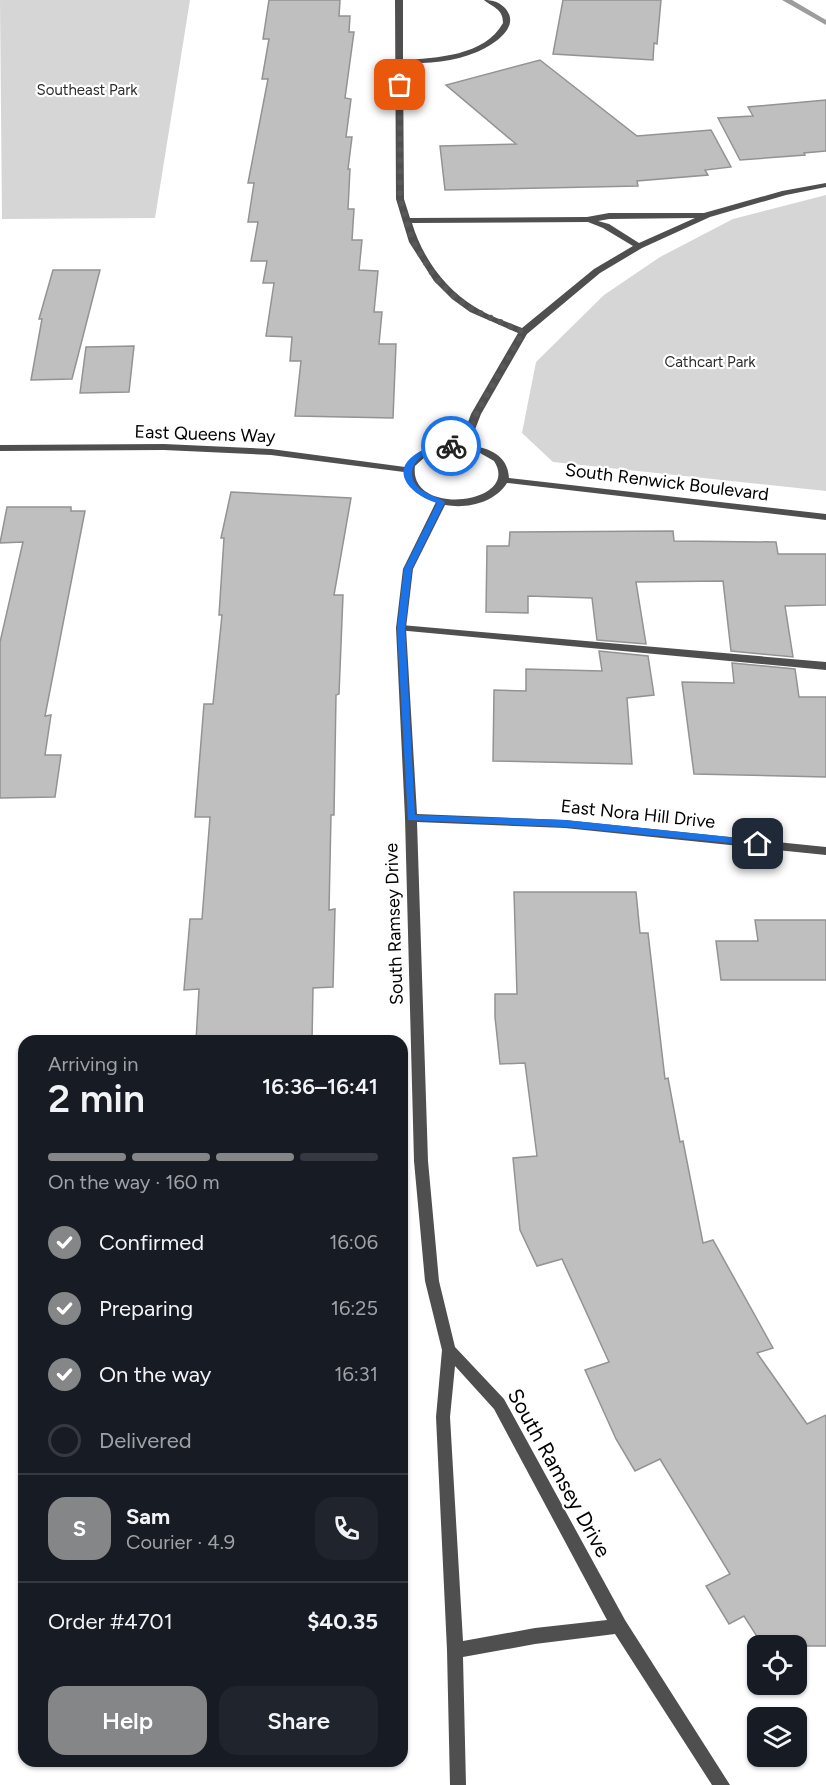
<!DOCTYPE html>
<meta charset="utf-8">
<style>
body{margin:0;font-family:Figtree,sans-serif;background:#20242c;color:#f1f3f6;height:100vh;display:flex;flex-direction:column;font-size:22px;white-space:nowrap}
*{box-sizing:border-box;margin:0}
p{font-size:20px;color:#9ea1a6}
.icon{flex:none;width:33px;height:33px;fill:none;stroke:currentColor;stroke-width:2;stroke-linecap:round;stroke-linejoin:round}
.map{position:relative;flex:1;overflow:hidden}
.side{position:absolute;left:18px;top:1035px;width:390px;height:732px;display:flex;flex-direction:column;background:#171b24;border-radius:18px;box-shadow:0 2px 4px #0004}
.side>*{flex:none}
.controls{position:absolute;left:747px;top:1635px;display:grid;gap:12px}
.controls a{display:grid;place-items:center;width:60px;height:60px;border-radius:12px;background:#171b24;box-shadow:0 2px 4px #0004;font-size:30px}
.pin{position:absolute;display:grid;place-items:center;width:51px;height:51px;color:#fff;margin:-26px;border-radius:12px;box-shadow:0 3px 9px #0006}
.courier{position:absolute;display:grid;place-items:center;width:60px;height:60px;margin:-30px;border:4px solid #1a73e8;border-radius:50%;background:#fff;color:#222;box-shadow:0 2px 8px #0007}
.head em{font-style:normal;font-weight:600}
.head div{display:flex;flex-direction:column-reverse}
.head{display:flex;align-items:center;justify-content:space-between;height:102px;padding:0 30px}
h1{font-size:39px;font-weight:600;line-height:45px}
.bar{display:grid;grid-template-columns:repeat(4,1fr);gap:9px 6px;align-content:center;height:72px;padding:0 30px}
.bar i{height:8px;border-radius:4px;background:#363941}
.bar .on{background:#858687}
.bar p{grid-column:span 4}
.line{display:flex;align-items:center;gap:15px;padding:0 30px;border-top:2px solid #363941}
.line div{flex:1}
.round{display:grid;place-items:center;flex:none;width:63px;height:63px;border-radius:18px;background:#20242c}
ol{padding:0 30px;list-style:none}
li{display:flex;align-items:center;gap:18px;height:66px}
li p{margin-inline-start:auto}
li .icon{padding:6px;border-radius:50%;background:#858687;color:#fff;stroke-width:4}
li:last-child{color:#9ea1a6}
li i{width:33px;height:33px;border:3px solid #363941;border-radius:50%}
.action{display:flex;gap:12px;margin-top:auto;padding:12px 30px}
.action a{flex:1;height:69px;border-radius:18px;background:#858687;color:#fff;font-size:24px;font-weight:600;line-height:69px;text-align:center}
.action a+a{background:#20242c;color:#f1f3f6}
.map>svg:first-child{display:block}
.green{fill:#d6d6d6}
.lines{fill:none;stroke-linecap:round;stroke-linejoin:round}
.stream{fill:#9d9d9d;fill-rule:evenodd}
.building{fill:#bfbfbf;stroke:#939393;stroke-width:1.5}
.lane{fill:#4f4f4f;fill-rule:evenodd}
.street{fill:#4f4f4f;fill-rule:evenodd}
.route{fill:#1a73e8}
.done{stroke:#595959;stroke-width:6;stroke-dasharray:0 10.8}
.labels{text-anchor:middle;stroke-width:4.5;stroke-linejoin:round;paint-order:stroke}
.far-park-label{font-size:15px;fill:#2d2d2d;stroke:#fff}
.street-label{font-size:18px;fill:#000;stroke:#fff}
.near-street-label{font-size:21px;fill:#000;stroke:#fff}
</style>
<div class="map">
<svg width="826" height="1785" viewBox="0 0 826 1785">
<rect width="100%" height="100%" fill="#fff"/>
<g class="green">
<path d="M0,0h190l-35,218 -153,1z"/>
<path d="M826,195v296l-273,-29 -31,-29 14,-71 68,-67 56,-38 73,-38z"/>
</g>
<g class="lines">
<path class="stream" d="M782,0h10l34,20v5z"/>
</g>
<g class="building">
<path d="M269,0h71l-1,16h11l-1,16h5l-9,66 6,1 -5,38h6l-4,32h2l-2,40h6l-2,31h10l-3,30 19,1 -4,41h8l-3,32h17l-3,74 -98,-2 6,-55h-11l2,-24 -26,-1 8,-53h-11l4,-22h-16l7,-39h-10l6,-39h-6l20,-104h-6l7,-40h-6z"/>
<path d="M563,0h98l-4,44 -3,-1 -1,17 -100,-6z"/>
<path d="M540,60l97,76 74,-6 20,37 -26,3 3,5 -71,6 1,5 -193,4 -5,-44 76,-2 -70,-59z"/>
<path d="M826,100v51l-22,2 1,2 -65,5 -22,-42 35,-2 -5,-9z"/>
<path d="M53,270h47l-28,109 -41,1 11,-61h-3z"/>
<path d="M134,346l-5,46 -49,1 6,-46z"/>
<path d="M231,492l120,6 -17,97h9l-4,99 -3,1 -2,120h-3l-2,95 6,-1 -2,78 -20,1 -1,53h-116l3,-52 -15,1 6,-71h12l8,-102h-15l9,-113h9l9,-89h-3l5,-77h-3z"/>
<path d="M7,507h64v4h14l-40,205 6,-1 -6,40h16l-6,42 -55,1v-156l23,-100 -23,1z"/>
<path d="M673,531l1,10 102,1 2,12h48v51l-41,1 8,51 -62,-6 -8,-70 -87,1 10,62 -49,-4 -5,-42 -64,-2v17l-42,-1 1,-66h22l1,-14z"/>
<path d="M599,651l49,5 6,39 -27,3 5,66 -139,-3 1,-71 32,1v-22l76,2z"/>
<path d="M732,663l63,6 4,28h27v80l-132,-3 -12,-92 52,1z"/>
<path d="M514,892h122l4,41h8l17,146 3,-1 12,64 3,-1 20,102 10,-3 60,108 -16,5 50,71 19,-9v231h-63l-19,-30 -15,8 -23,-38 24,-12 -70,-115 -25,12 -19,-32 -31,-69 24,-8 -47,-103 -25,7 -17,-36 -7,-72 24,-2 -12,-93 -25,1 -5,-47v-23h22z"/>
<path d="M755,920h71v60h-105l-5,-39h42z"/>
</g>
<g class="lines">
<path class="lane" d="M401,625l425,37v8l-429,-40 -1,-2 1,-2z"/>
<path class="street" d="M395,0h8v60c33,-2 82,-4 100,-37 0,-14 -9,-15 -19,-23 9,0 15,2 21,8 17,19 -12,37 -28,44 -23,10 -49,11 -74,12l1,135 6,19 177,-1 22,-4h95l78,-22 44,-8v4l-40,8 -76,22 -68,31 -42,25 -73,61 -46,80 -12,31c20,3 39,10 40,33l317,36v6l-319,-37c-13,20 -40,26 -62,22l-32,64 -7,59 11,186 148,6 261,27v8l-261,-27 -148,-6 11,339 11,120 16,66 49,52 121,221 105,165h-18l-97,-151 -80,10 -72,13 3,128h-16l-3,-135 -11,-233 6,-67 -17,-69 -11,-120 -9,-343 -9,-190 7,-59 33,-67c-14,-4 -31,-14 -32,-30l-133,-17 -107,-5 -164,1v-6l164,-1 107,5 134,18c8,-18 37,-25 55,-23l11,-30 47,-81 -48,-21 -18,-13 -18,-18 -25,-39 -13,-43zM695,218l-56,25 -30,-19 -11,-3 11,-2zM588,222l15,6 30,18 -39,23 -72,59c-15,-6 -33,-12 -47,-21 -30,-18 -53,-50 -63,-84zM449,449l31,4 14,8c28,43 -86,57 -79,5l11,-10zM455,1366l39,43 113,211 -72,8 -72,13 -13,-224z"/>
</g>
<path class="route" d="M451,443l4,3 -1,1c-15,3 -41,6 -42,26 0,6 3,12 8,16 8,6 18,8 25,13l-33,67 -7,59 10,187 150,5 193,20 5,4 -2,2 -196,-19 -157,-7 -11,-192 7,-59 33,-66c-25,-8 -51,-32 -18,-51 10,-6 21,-7 32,-9z"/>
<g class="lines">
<path class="done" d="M400,85v114l13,43 23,37 19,18 18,13 50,22 -47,82 -12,32h-13"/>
</g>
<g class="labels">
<g class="far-park-label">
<text x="87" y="95">Southeast Park</text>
<text x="710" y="367">Cathcart Park</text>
</g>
<g class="street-label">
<text transform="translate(205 434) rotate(2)" y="6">East Queens Way</text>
<text transform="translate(667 482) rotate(7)" y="6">South Renwick Boulevard</text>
<text transform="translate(638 814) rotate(6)" y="6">East Nora Hill Drive</text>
<text transform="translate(394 924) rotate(-92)" y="6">South Ramsey Drive</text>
</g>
<g class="near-street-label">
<text transform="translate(559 1473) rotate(61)" y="7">South Ramsey Drive</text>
</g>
</g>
</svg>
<div class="controls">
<a><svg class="icon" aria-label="locate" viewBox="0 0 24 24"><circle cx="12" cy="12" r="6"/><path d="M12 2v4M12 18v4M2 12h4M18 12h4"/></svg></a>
<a><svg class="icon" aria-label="layers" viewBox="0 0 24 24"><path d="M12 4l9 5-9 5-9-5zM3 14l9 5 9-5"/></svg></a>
</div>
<div class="pin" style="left:400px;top:85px;background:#ea580c"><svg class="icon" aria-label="bag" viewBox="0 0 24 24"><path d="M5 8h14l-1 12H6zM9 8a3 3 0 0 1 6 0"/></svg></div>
<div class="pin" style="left:758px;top:844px;background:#1f2937"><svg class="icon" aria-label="home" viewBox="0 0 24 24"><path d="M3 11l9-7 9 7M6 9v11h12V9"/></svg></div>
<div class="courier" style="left:451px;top:446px"><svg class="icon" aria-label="bike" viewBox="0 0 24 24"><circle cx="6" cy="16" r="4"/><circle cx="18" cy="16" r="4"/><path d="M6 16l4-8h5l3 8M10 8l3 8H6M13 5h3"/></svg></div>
<section class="side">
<div class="head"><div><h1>2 min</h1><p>Arriving in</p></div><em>16:36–16:41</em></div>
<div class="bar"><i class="on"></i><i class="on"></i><i class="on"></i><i></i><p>On the way · 160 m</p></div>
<ol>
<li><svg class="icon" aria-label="check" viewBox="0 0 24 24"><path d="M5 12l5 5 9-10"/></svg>Confirmed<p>16:06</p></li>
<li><svg class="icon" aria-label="check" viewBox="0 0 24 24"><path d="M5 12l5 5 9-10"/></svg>Preparing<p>16:25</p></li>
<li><svg class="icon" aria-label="check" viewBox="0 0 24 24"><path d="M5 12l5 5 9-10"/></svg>On the way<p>16:31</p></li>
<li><i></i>Delivered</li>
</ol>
<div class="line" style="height:108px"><b class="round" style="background:#858687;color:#fff">S</b><div><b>Sam</b><p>Courier · 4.9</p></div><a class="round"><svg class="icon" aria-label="phone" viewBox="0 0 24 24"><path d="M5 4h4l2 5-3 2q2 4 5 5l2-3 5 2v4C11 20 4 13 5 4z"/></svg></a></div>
<div class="line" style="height:78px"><div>Order #4701</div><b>$40.35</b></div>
<div class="action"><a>Help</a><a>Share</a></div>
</section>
</div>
